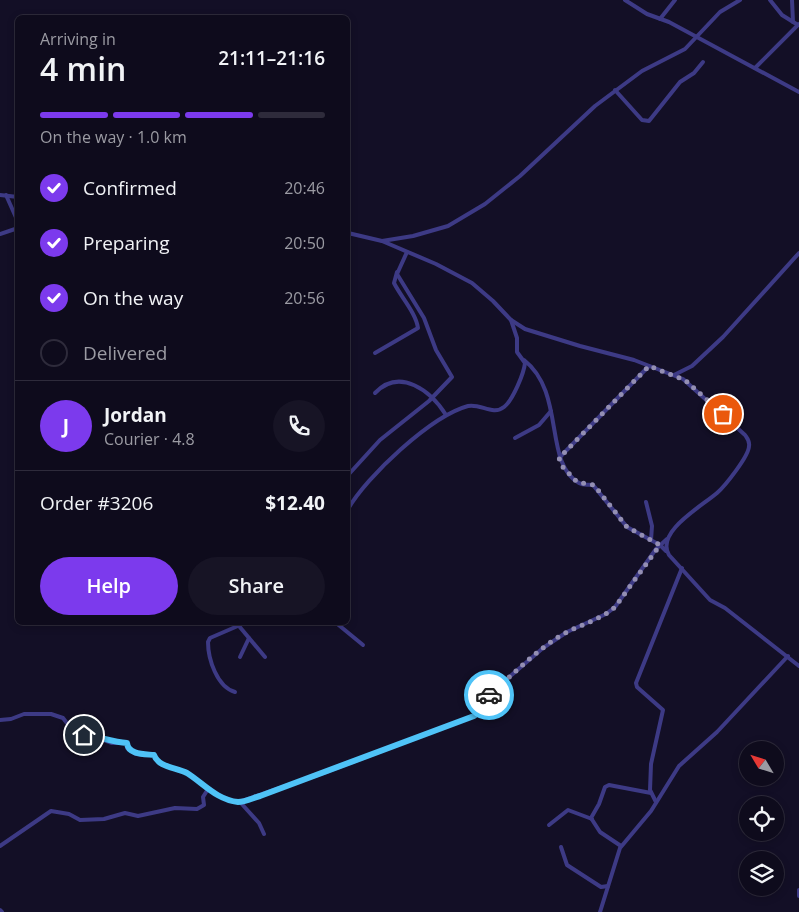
<!DOCTYPE html>
<meta charset="utf-8">
<style>
body{margin:0;font-family:"Open Sans",sans-serif;background:#171425;color:#f1f3f6;height:100vh;display:flex;flex-direction:column;font-size:19px;white-space:nowrap}
*{box-sizing:border-box;margin:0}
p{font-size:16px;color:#9b9ba3}
.icon{flex:none;width:28px;height:28px;fill:none;stroke:currentColor;stroke-width:2;stroke-linecap:round;stroke-linejoin:round}
.map{position:relative;flex:1;overflow:hidden}
.panel{position:absolute;left:15px;top:15px;width:335px;height:610px;display:flex;flex-direction:column;background:#0e0b1c;border-radius:8px;box-shadow:0 2px 8px #0003,0 0 0 1px #2e2b3b}
.panel>*{flex:none}
.needle{width:32px;rotate:308deg}
.tools{position:absolute;left:739px;top:741px;display:grid;gap:10px}
.tools a{display:grid;place-items:center;width:45px;height:45px;border-radius:50%;background:#0e0b1c;box-shadow:0 2px 8px #0003,0 0 0 1px #2e2b3b;font-size:25px}
.pin{position:absolute;display:grid;place-items:center;width:42px;height:42px;color:#fff;margin:-21px;border:2px solid #fff;border-radius:50%;box-shadow:0 1px 5px #0007}
.courier{position:absolute;display:grid;place-items:center;width:50px;height:50px;margin:-25px;border:4px solid #4fc3f7;border-radius:50%;background:#fff;color:#222;box-shadow:0 1px 6px #0007}
.summary em{font-style:normal;font-weight:600}
.summary div{display:flex;flex-direction:column-reverse}
.summary{display:flex;align-items:center;justify-content:space-between;height:85px;padding:0 25px}
h1{font-size:32px;font-weight:600;line-height:38px}
.bar{display:grid;grid-template-columns:repeat(4,1fr);gap:8px 5px;align-content:center;height:60px;padding:0 25px}
.bar i{height:6px;border-radius:4px;background:#2e2b3b}
.bar .current{background:#7c3aed}
.bar p{grid-column:span 4}
.line{display:flex;align-items:center;gap:12px;padding:0 25px;border-top:1px solid #2e2b3b}
.line div{flex:1}
.round{display:grid;place-items:center;flex:none;width:52px;height:52px;border-radius:26px;background:#171425}
ol{padding:0 25px;list-style:none}
li{display:flex;align-items:center;gap:15px;height:55px}
li p{margin-inline-start:auto}
li .icon{padding:5px;border-radius:50%;background:#7c3aed;color:#fff;stroke-width:4}
li:last-child{color:#9b9ba3}
li i{width:28px;height:28px;border:2px solid #2e2b3b;border-radius:50%}
.cta{display:flex;gap:10px;margin-top:auto;padding:10px 25px}
.cta a{flex:1;height:58px;border-radius:30px;background:#7c3aed;color:#fff;font-size:20px;font-weight:600;line-height:58px;text-align:center}
.cta a+a{background:#171425;color:#f1f3f6}
.map>svg:first-child{display:block}
.lines{fill:none;stroke-linecap:round;stroke-linejoin:round}
.street{stroke:#3d3a85;stroke-width:4}
.done{stroke:#948fb3;stroke-width:5;stroke-dasharray:0 9}
.route{stroke:#4fc3f7;stroke-width:6}
</style>
<div class="map">
<svg width="799" height="912" viewBox="0 0 799 912">
<rect width="100%" height="100%" fill="#130f26"/>
<g class="lines">
<g class="street">
<path d="M625,0l22,14 22,8 130,70"/>
<path d="M770,0l12,15 16,10"/>
<path d="M792,0l1,22"/>
<path d="M660,19l15,-19"/>
<path d="M755,68l44,-44"/>
<path d="M615,90l27,30 7,1 31,-39 14,-9 9,-11"/>
<path d="M0,195l18,2"/>
<path d="M6,195l12,27"/>
<path d="M348,233l34,8 54,23 36,19 21,18 18,19 6,18v14l8,11c-1,10 -12,37 -21,44 -11,9 -24,-4 -36,-1 -37,10 -102,71 -120,103"/>
<path d="M0,234l18,-6"/>
<path d="M382,241l31,-5 35,-10 37,-22 35,-28 75,-70 47,-35 43,-22 35,-37 20,-12"/>
<path d="M511,320l14,9 55,17 54,14 49,19 62,56c2,3 5,6 4,11 0,10 -24,40 -32,47 -15,13 -62,39 -48,62l41,45 15,8 74,58"/>
<path d="M375,353l43,-25c-2,-15 -17,-31 -24,-45l3,-11"/>
<path d="M524,360c42,33 19,103 55,123 5,3 9,1 14,2l34,42 33,18 6,6"/>
<path d="M674,375l18,-9 31,-29 76,-84"/>
<path d="M375,393c25,-26 56,-2 71,22"/>
<path d="M515,438l24,-13 12,-14"/>
<path d="M559,458l90,-92"/>
<path d="M349,474l31,-34 49,-39 23,-24 -16,-27 -12,-32 -27,-44 10,-22"/>
<path d="M646,502l6,24 -1,14"/>
<path d="M335,622l28,23"/>
<path d="M239,626l26,31"/>
<path d="M240,657l9,-19"/>
<path d="M235,692c-18,-5 -27,-33 -27,-50l2,-4 37,-16"/>
<path d="M0,720l11,-1 13,-5h27l12,4 10,13 8,4 12,1 19,7h15v5l9,6 18,1c5,13 22,12 33,18 17,10 33,30 55,28l87,-30 147,-56 10,-18 57,-49 24,-16 39,-18 9,-7 41,-58 11,-10"/>
<path d="M240,802l19,21 5,11"/>
<path d="M656,802l-6,-12 1,-26 12,-54 -26,-23 -1,-4 46,-115"/>
<path d="M549,825l19,-15 24,9"/>
<path d="M0,846l51,-35 18,3 11,6 24,-1 21,-6 13,3 37,-8 22,1 7,-4 -1,-8 5,-8"/>
<path d="M621,846l-21,-14 -9,-14 8,-14 6,-17 4,-2 42,8"/>
<path d="M561,847l6,18 34,22 7,-1"/>
<path d="M799,890v6"/>
<path d="M0,910l2,2"/>
<path d="M600,912l20,-64 31,-37 28,-45 38,-34 71,-76"/>
</g>
</g>
<g class="lines">
<path class="done" d="M489,695c24,-20 45,-43 71,-59 18,-11 39,-15 55,-29l45,-62 -33,-18 -33,-42 -17,-3 -15,-16 -3,-8 90,-92 36,14 38,34"/>
<path class="route" d="M84,735c15,1 27,7 43,8 1,12 18,11 27,12 5,13 22,12 33,18 16,10 30,27 51,29 7,0 15,-4 22,-6l214,-80c9,-5 7,-15 15,-21"/>
</g>
</svg>
<div class="tools">
<a><svg class="needle" viewBox="-14 -14 28 28"><path d="M0-13l5 13h-10z" fill="#e53935"/><path d="M0 13l5-13h-10z" fill="#9b9ba3"/></svg></a>
<a><svg class="icon" aria-label="locate" viewBox="0 0 24 24"><circle cx="12" cy="12" r="6"/><path d="M12 2v4M12 18v4M2 12h4M18 12h4"/></svg></a>
<a><svg class="icon" aria-label="layers" viewBox="0 0 24 24"><path d="M12 4l9 5-9 5-9-5zM3 14l9 5 9-5"/></svg></a>
</div>
<div class="pin" style="left:723px;top:414px;background:#ea580c"><svg class="icon" aria-label="bag" viewBox="0 0 24 24"><path d="M5 8h14l-1 12H6zM9 8a3 3 0 0 1 6 0"/></svg></div>
<div class="pin" style="left:84px;top:735px;background:#1f2937"><svg class="icon" aria-label="home" viewBox="0 0 24 24"><path d="M3 11l9-7 9 7M6 9v11h12V9"/></svg></div>
<div class="courier" style="left:489px;top:695px"><svg class="icon" aria-label="car" viewBox="0 0 24 24"><path d="M5 17H2v-5l4-1 3-4h7l3 4 3 1v5h-3M9 17h6M6 11h13"/><circle cx="7" cy="17" r="2"/><circle cx="17" cy="17" r="2"/></svg></div>
<section class="panel">
<div class="summary"><div><h1>4 min</h1><p>Arriving in</p></div><em>21:11–21:16</em></div>
<div class="bar"><i class="current"></i><i class="current"></i><i class="current"></i><i></i><p>On the way · 1.0 km</p></div>
<ol>
<li><svg class="icon" aria-label="check" viewBox="0 0 24 24"><path d="M5 12l5 5 9-10"/></svg>Confirmed<p>20:46</p></li>
<li><svg class="icon" aria-label="check" viewBox="0 0 24 24"><path d="M5 12l5 5 9-10"/></svg>Preparing<p>20:50</p></li>
<li><svg class="icon" aria-label="check" viewBox="0 0 24 24"><path d="M5 12l5 5 9-10"/></svg>On the way<p>20:56</p></li>
<li><i></i>Delivered</li>
</ol>
<div class="line" style="height:90px"><b class="round" style="background:#7c3aed;color:#fff">J</b><div><b>Jordan</b><p>Courier · 4.8</p></div><a class="round"><svg class="icon" aria-label="phone" viewBox="0 0 24 24"><path d="M5 4h4l2 5-3 2q2 4 5 5l2-3 5 2v4C11 20 4 13 5 4z"/></svg></a></div>
<div class="line" style="height:65px"><div>Order #3206</div><b>$12.40</b></div>
<div class="cta"><a>Help</a><a>Share</a></div>
</section>
</div>
